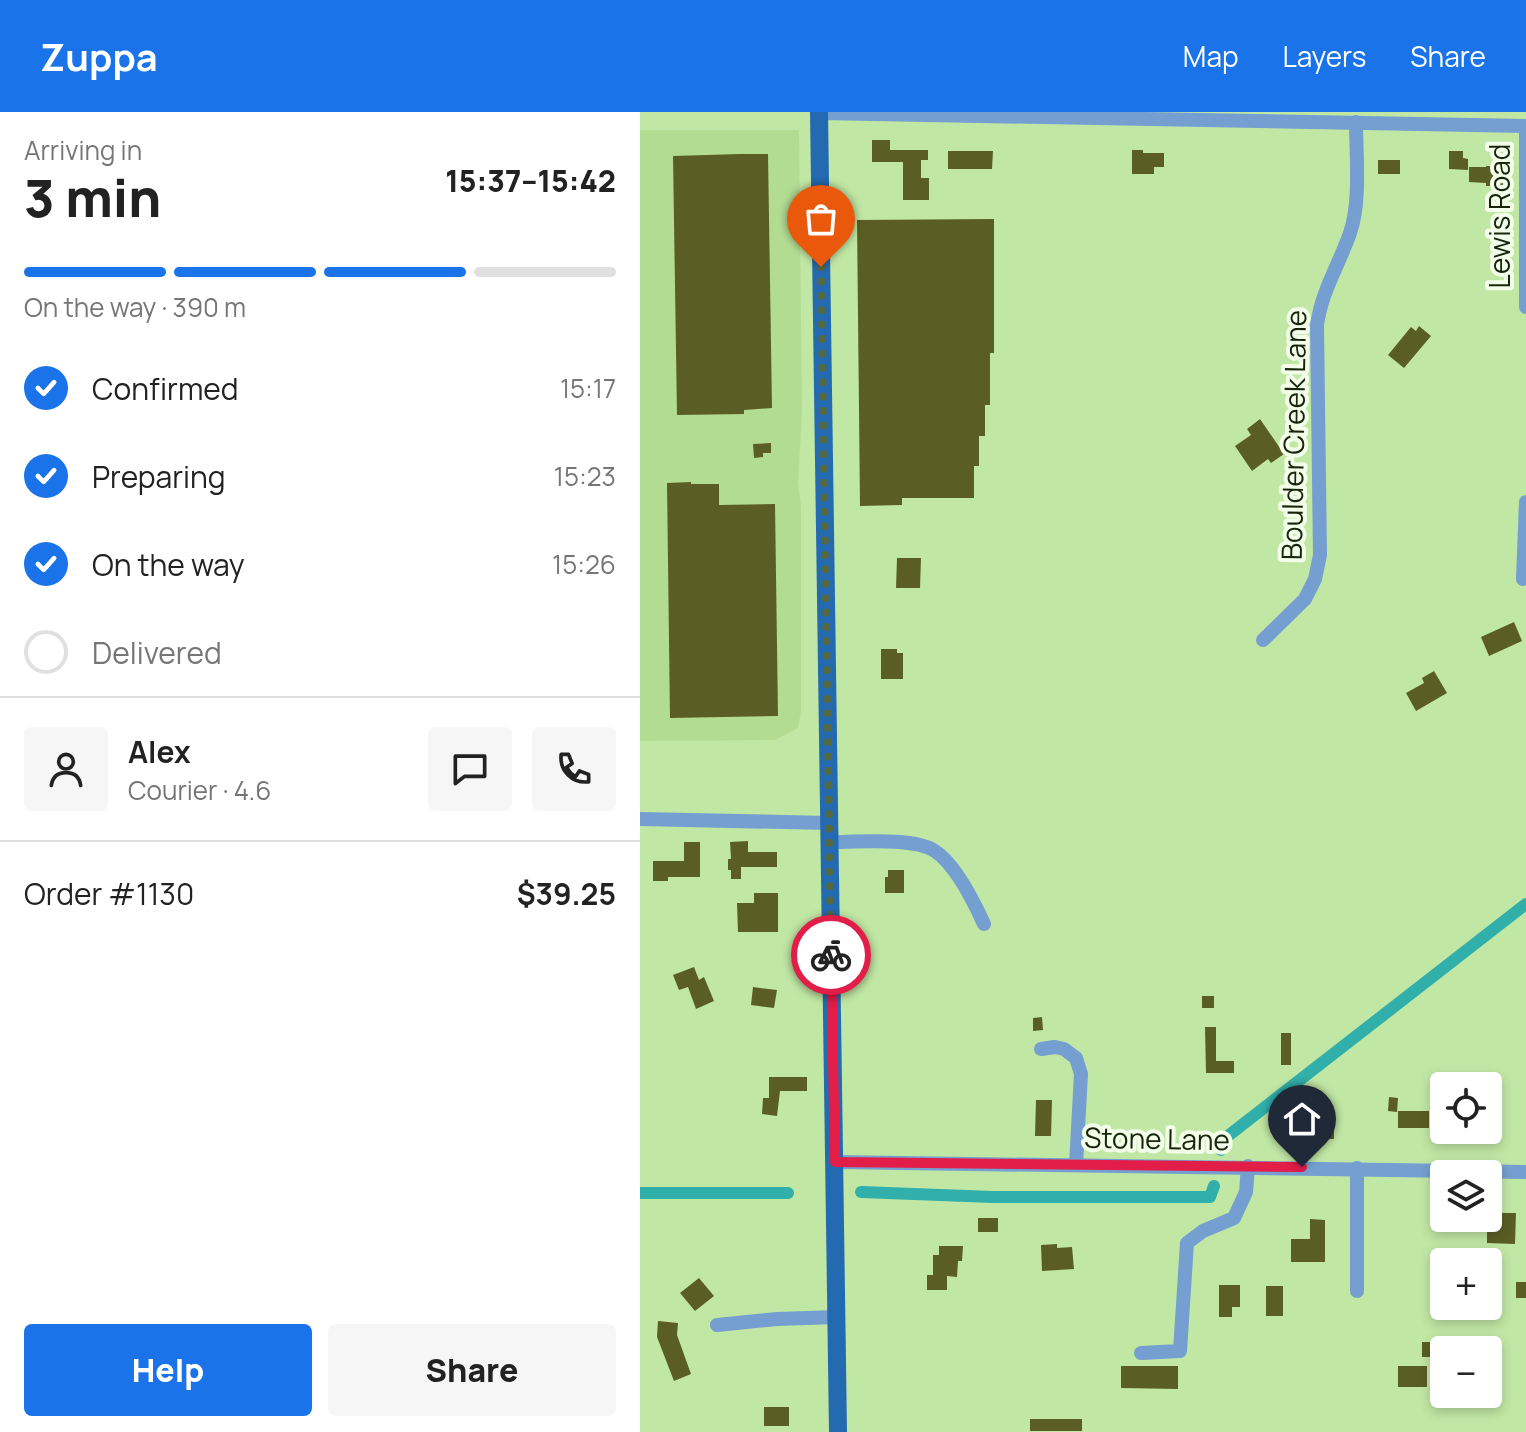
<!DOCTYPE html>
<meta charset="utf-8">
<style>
body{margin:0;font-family:Manrope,sans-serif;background:#f6f6f6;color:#222;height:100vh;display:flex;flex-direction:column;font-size:30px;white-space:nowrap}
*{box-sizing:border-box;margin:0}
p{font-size:26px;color:#767676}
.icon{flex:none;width:44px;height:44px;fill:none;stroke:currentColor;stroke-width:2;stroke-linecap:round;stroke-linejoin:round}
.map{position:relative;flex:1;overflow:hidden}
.drawer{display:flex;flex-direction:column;background:#fff;width:640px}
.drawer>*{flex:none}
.controls{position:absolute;left:790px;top:960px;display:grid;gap:16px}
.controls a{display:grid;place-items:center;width:72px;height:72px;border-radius:8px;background:#fff;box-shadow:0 4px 12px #0003;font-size:40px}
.pin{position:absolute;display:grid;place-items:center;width:68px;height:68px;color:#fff;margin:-82px -34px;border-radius:50% 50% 50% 0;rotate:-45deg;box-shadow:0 0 8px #0007}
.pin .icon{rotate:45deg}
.courier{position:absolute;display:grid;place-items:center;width:80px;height:80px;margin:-40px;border:6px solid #e11d48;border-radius:50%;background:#fff;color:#222;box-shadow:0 2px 10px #0007}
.summary em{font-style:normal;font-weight:800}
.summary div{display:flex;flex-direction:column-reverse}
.summary{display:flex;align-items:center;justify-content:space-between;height:136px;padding:0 24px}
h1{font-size:52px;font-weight:800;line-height:60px}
.bar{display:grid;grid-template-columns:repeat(4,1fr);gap:12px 8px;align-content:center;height:96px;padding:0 24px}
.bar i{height:10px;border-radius:6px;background:#e0e0e0}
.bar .on{background:#1a73e8}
.bar p{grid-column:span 4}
.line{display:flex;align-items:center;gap:20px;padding:0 24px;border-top:2px solid #e0e0e0}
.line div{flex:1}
.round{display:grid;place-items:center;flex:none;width:84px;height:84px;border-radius:8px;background:#f6f6f6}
ol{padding:0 24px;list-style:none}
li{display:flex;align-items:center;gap:24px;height:88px}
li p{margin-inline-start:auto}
li .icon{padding:8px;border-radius:50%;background:#1a73e8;color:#fff;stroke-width:4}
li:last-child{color:#767676}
li i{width:44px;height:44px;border:4px solid #e0e0e0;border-radius:50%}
.primary-button{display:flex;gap:16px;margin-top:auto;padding:16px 24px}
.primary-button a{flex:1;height:92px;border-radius:8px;background:#1a73e8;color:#fff;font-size:32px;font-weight:800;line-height:92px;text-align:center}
.primary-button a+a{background:#f6f6f6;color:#222}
header{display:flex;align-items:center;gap:48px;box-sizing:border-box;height:112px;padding:0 40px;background:#1a73e8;color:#fff}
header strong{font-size:38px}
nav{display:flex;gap:44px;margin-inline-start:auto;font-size:28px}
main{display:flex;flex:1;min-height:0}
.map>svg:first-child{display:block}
.built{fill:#b3dc93}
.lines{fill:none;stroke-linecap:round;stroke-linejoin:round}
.canal{stroke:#31afab;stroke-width:12}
.building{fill:#5a5e24}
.minor{stroke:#749fd0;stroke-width:14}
.major{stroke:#246ab0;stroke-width:18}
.done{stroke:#536941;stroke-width:8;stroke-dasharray:0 14.4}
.route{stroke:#e11d48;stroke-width:10}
.labels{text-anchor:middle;stroke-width:8;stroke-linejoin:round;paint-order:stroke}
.street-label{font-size:28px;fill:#18250b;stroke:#f3feea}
</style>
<header>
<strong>Zuppa</strong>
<nav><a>Map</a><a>Layers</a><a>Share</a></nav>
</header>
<main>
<section class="drawer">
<div class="summary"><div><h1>3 min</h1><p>Arriving in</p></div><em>15:37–15:42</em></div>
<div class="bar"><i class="on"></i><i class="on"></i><i class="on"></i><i></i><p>On the way · 390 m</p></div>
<ol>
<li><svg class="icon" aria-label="check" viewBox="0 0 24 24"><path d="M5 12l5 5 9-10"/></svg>Confirmed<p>15:17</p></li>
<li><svg class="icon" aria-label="check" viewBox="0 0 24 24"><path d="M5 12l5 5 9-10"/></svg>Preparing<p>15:23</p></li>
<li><svg class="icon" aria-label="check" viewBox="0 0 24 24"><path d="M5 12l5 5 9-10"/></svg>On the way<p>15:26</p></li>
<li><i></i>Delivered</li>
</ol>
<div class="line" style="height:144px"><a class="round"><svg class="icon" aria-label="person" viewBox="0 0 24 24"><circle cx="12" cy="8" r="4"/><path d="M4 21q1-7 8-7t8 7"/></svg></a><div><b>Alex</b><p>Courier · 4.6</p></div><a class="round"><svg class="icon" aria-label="chat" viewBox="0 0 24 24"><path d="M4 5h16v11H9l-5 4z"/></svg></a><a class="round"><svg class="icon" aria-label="phone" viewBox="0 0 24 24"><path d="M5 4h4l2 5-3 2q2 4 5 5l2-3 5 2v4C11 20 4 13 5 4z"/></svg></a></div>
<div class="line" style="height:104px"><div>Order #1130</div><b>$39.25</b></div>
<div class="primary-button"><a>Help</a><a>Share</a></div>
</section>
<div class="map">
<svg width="886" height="1320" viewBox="0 0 886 1320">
<rect width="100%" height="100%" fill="#c1e7a4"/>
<path class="built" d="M0,18h159l3,283 -4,70 3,23v205l-3,17 -23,12 -135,1z"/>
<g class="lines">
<g class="canal">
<path d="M581,1038l3,-11 302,-235"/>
<path d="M221,1080l132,5h217l4,-11"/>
<path d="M0,1081h148"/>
</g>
</g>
<g class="building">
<path d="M232,28h18v10h38v10h-7v18h8v22h-26v-38h-31z"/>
<path d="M492,38h11v3h21v14h-10v7h-22z"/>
<path d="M308,39h45l-1,18h-44z"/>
<path d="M809,39h14v7l5,1v11l-19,-1z"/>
<path d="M100,42h28l4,254 -28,2v4l-67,1 -4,-259z"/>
<rect x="738" y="48" width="22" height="14"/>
<path d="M846,54h17v20h-17v-3l-17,-1v-15h17z"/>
<path d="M354,107v134h-4v52h-5v31h-6v30h-5v32h-72v7l-42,1 -3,-286z"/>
<path d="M779,214l12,10 -27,32 -16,-13 23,-28 5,4z"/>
<path d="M620,307l24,35 -13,9 -3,-4 -16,12 -17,-25 16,-11 -4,-6z"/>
<path d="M131,331v10h-8v4l-9,1 -1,-14z"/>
<path d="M51,370v2h28v21l56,-1 3,212 -108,2 -3,-235z"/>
<path d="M257,446h24l-1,30h-24z"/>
<path d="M874,510l8,19 -33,15 -8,-19z"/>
<path d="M241,537h16v4h6v26h-22z"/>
<path d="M794,559l13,22 -31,18 -10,-18 18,-10 -2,-5z"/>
<path d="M108,729v11h29v15h-36v12h-10v-9h-3v-11h3l-1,-17z"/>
<path d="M44,730h16v35h-32v4h-15v-20h31z"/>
<path d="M248,758h16v23h-19v-16h3z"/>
<path d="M114,781h24v39h-40l-1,-29h17z"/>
<path d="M54,855l5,13 5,-3 10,24 -18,8 -8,-22 -9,3 -6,-15z"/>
<path d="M113,875l24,3 -3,18 -23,-3z"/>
<rect x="562" y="884" width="12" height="12"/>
<path d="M402,905l1,13 -10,1v-13z"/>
<path d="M565,915h11v34h18v12h-28z"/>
<rect x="641" y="921" width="10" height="32"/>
<path d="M129,965h38v14h-27l-3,25 -15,-2 1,-16h6z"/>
<path d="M749,985l9,1 -1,14 -9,-1z"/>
<path d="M396,988h16l-1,36h-16z"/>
<rect x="758" y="999" width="31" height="17"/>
<path d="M672,1001h22v26h-41v-18h19z"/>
<path d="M861,1101h15l-1,31 -28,-1v-18h14z"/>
<rect x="338" y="1106" width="20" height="14"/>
<path d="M670,1107l15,1v42h-34v-23h19z"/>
<path d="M417,1132v4l15,-1 2,22 -32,2 -1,-26z"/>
<path d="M299,1134h24l-1,15h-4l-1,16 -10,-1v14h-20v-15h6v-20h6z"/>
<path d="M59,1166l15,18 -19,15 -15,-18z"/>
<rect x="876" y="1170" width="10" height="16"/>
<path d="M579,1173h21v22h-8v10h-13z"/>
<rect x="626" y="1174" width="17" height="30"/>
<path d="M18,1209l20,2 -1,12 14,39 -17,7 -17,-44z"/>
<rect x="782" y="1230" width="15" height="15"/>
<path d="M481,1254h57v23l-57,-1z"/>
<rect x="758" y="1254" width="29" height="21"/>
<rect x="124" y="1295" width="25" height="19"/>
<rect x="390" y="1307" width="52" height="12"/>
</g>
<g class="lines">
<g class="minor">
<path d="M179,1l707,13"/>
<path d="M886,14v181"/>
<path d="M883,467l3,-77"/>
<path d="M623,528l42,-41 10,-20 5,-24 -3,-230c5,-35 22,-60 33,-92 11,-31 6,-78 6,-111"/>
<path d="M0,707l189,4"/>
<path d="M189,730c27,0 85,-5 106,9 21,14 39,51 49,73"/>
<path d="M401,937l14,-2 9,2 12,9 5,16 -5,91"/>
<path d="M195,1050l691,10"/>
<path d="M717,1179v-123"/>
<path d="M77,1213l60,-6 60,-2"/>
<path d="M501,1241l39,-2 7,-108 16,-12 31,-13 12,-26 2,-26"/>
</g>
<path class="major" d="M179,0l19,1320"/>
</g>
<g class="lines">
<path class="done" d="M181,155l10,688"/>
<path class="route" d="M191,843l4,207 467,5"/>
</g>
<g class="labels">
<g class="street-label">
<text transform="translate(860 104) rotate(-90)" y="10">Lewis Road</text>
<text transform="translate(654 323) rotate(-89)" y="10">Boulder Creek Lane</text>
<text transform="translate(517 1027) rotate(1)" y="10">Stone Lane</text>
</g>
</g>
</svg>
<div class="controls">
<a><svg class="icon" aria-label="locate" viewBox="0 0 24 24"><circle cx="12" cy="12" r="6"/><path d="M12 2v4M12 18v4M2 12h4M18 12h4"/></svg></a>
<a><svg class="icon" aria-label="layers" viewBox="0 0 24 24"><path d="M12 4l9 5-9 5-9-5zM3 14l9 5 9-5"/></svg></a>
<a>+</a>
<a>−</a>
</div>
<div class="pin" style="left:181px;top:155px;background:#ea580c"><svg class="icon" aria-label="bag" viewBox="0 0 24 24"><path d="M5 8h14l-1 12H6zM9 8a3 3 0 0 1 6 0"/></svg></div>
<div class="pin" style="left:662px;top:1055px;background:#1f2937"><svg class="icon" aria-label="home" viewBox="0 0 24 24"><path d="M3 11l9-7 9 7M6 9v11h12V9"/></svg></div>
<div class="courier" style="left:191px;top:843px"><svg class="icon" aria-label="bike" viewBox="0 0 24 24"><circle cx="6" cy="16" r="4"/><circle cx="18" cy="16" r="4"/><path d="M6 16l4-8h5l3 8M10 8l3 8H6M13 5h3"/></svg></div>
</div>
</main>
